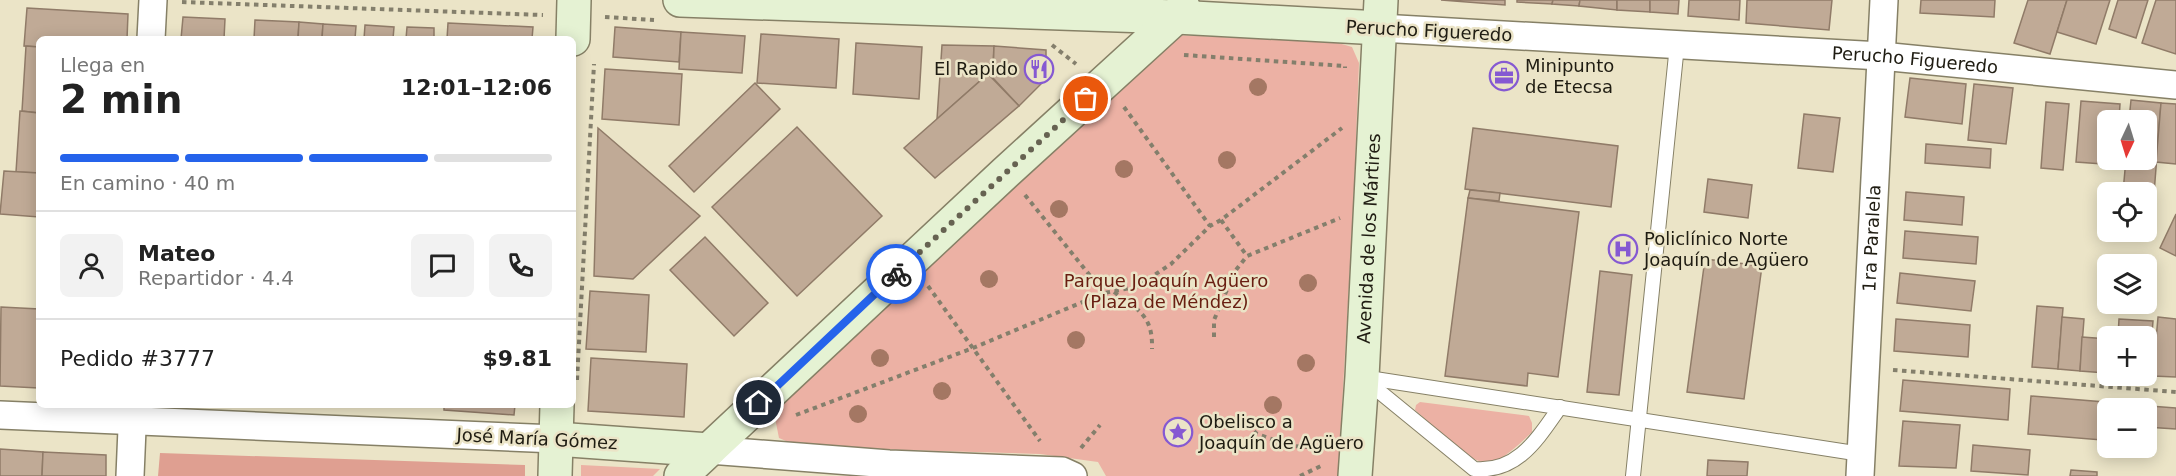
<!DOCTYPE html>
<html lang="es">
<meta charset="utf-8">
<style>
body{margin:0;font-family:"DejaVu Sans",sans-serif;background:#f2f2f2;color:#222;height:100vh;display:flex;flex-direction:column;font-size:22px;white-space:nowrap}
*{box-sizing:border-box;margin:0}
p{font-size:20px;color:#767676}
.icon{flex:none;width:33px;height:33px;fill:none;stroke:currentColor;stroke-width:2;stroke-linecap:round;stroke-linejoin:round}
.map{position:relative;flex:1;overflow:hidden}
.panel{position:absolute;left:36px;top:36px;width:540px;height:372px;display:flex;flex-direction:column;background:#fff;border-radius:9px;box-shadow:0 3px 15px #0003}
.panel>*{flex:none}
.needle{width:39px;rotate:184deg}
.buttons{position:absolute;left:2097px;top:110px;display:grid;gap:12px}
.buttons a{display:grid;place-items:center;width:60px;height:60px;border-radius:9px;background:#fff;box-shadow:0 3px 15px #0003;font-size:30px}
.pin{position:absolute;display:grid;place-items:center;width:51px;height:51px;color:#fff;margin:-26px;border:3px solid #fff;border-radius:50%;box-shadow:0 2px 6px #0007}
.courier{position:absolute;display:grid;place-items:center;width:60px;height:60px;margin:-30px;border:4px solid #2563eb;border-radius:50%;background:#fff;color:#222;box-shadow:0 2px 8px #0007}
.headline em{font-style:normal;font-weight:600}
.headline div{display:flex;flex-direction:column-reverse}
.headline{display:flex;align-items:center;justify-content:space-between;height:102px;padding:0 24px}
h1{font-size:39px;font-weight:600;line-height:45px}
.bar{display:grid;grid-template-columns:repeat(4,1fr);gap:9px 6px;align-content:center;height:72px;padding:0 24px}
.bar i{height:8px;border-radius:4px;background:#e0e0e0}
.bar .current{background:#2563eb}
.bar p{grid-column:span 4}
.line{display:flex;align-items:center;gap:15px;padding:0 24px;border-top:2px solid #e0e0e0}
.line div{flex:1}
.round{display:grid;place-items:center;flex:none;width:63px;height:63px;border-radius:9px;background:#f2f2f2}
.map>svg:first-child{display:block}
.green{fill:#ecb1a4}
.forest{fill:#df9f91}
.building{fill:#c0aa96;stroke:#907b68;stroke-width:1.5}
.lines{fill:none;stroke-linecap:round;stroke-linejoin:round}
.lane-casing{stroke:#868066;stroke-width:16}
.street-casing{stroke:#868066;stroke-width:30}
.secondary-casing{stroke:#868066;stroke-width:36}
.path{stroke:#847f6c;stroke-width:4;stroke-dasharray:4.5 4.5;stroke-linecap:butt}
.lane{stroke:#fff;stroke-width:14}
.street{stroke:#fff;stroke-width:27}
.secondary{stroke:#e5f2d3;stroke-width:33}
.tree{fill:#a47763}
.done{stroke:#666251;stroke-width:6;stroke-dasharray:0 10.8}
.route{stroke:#2563eb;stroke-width:8}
.labels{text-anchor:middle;stroke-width:5;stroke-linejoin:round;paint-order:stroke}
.street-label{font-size:18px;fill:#1f1c12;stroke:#ebe4c7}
.poi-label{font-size:18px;fill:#1f1c12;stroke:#ebe4c7;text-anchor:start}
.park-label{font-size:18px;fill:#691e11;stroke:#ebe4c7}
</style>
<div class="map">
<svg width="2176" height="476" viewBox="0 0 2176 476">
<rect width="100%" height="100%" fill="#ebe4c7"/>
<g class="green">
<path d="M1176,35l159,7 17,5 7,16 -6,151 -15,262h-232l-8,-14 -58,-8 -240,-7 -21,-9 -3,-15v-21z"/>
<path d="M1420,402l109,14 3,7v9c-9,9 -29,28 -41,31 -19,4 -61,-40 -76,-53l1,-5z"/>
<path d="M581,465l79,4 -7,7h-72z"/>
</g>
<path class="forest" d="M160,453l365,12v11h-367z"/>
<g class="building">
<path d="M1441,0h64v5z"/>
<path d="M1517,0h36l-1,4 -35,-2z"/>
<path d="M1553,0h27l-1,6 -27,-2z"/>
<path d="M1580,0h37v10l-38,-4z"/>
<path d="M1617,0h33v12l-33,-2z"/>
<path d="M1650,0h29l-1,14 -28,-2z"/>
<path d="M1689,0h51l-1,20 -51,-4z"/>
<path d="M1747,0h85l-3,30 -83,-7z"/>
<path d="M1921,0h74l-1,17 -74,-4z"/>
<path d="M2028,0h39l-17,54 -36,-11z"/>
<path d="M2067,0h43l-14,44 -39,-12z"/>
<path d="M2118,0h30l-12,38 -27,-9z"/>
<path d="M2156,0h20v54l-34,-11z"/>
<path d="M27,8l101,6 -1,25h-88v8l-15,-1z"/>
<path d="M183,17l42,2 -1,20h-43z"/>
<path d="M255,20l44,2 -1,17h-44z"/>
<path d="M299,22l24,2 -1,15h-24z"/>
<path d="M448,23l85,4 -1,12h-85z"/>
<path d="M323,24l33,2 -1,13h-33z"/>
<path d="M365,25l29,2 -1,12h-29z"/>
<path d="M407,27l27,1v11h-28z"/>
<path d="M615,27l66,5 -2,30 -66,-5z"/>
<path d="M681,32l64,4 -3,37 -63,-4z"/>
<path d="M761,34l78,5 -3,49 -79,-5z"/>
<path d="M856,43l66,4 -3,52 -66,-5z"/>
<path d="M942,45l52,1 -1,18h-11v15l-45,40z"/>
<path d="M26,46l13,1v66l-17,-2z"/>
<path d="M994,46l52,4v29l-27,27 -26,-28z"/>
<path d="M605,69l77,5 -3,51 -77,-6z"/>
<path d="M988,74l31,32 -84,72 -31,-30z"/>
<path d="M1910,78l56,6 -4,40 -57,-7z"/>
<path d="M755,83l25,26 -86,83 -25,-26z"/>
<path d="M1974,84l39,4 -7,56 -38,-4z"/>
<path d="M2131,100l30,3 -8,104 -7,-1v-14h-23l3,-33h20v-39h-17z"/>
<path d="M2081,101l39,3 -1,16h-11v39h8v6l-40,-3z"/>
<path d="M2046,102l23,2 -6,66 -22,-2z"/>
<path d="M2161,103l15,1v60l-20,-2z"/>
<path d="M20,111l19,2v60l-23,-1z"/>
<path d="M1804,114l36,4 -7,54 -35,-4z"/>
<path d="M797,127l85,89 -85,80 -85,-89z"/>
<path d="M598,128l102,88 -67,63 -39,-3z"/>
<path d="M1473,128l145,18 -7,61 -146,-18z"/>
<path d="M1926,144l65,5 -1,19 -65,-5z"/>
<path d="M4,171l35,2v44l-39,-3z"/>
<path d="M1708,179l44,6 -4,33 -44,-6z"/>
<path d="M1470,190l30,3 -1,8 -31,-3z"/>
<path d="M1906,192l58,5 -2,28 -58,-5z"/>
<path d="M1468,198l111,14 -21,165 -30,-4 -1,13 -82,-10z"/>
<path d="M2176,214v42l-16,-8z"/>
<path d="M1905,231l73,6 -2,27 -73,-6z"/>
<path d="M705,237l63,66 -34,33 -64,-66z"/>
<path d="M1705,259l57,7 -18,133 -57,-7z"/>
<path d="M1600,271l32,4 -13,120 -32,-3z"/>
<path d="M1900,273l75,8 -4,30 -74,-8z"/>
<path d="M590,291l59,4 -3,57 -60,-3z"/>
<path d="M2037,306l26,2 -5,61 -26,-2z"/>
<path d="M1,307l38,2 -1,79 -38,-2z"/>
<path d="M2062,317l22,2 -4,52 -22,-2z"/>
<path d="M2158,317l18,2v58l-23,-1z"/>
<path d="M1896,319l74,6 -2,32 -74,-6z"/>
<path d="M2119,319l34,2 -5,62 -34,-3 1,-5h31v-39h-28z"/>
<path d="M2082,337l26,2 -2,34 -26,-2z"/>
<path d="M591,358l96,6 -3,53 -96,-6z"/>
<path d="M1903,380l107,9 -2,31 -108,-9z"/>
<path d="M2031,396l74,6 -3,38 -74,-6z"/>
<path d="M2123,404l53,4v21l-30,-2v-19h-23z"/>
<path d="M444,405h71l-1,10 -70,-5z"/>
<path d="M1903,421l57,4 -4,43 -57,-2z"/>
<path d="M1973,445l57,5 -2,25 -57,-4z"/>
<path d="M0,449l43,3 -1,24h-42z"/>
<path d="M43,452l63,3v21h-64z"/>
<path d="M1708,460l40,2 -1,14h-40z"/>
<path d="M2071,470l26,2v4h-27z"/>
</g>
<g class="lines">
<g class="lane-casing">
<g id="lane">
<path d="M1362,377l499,77"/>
<path d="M1364,379l110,90c44,4 64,-31 86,-62"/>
<path d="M1633,476l44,-431"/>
</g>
</g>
<g class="street-casing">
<g id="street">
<path id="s1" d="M1380,28l501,28 295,29"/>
<path d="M151,39l2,-39"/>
<path d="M0,415l556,24"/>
<path d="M709,450l180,14 173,7 11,5"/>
<path d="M130,476l3,-71"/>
<path id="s2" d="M1860,476l24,-476"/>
</g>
</g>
<g class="secondary-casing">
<g id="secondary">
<path d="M680,0l496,17 204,11"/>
<path d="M573,39l1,-39"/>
<path d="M556,439l153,11"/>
<path d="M555,476l2,-71"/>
<path d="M681,476l324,-303 171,-156 7,-10"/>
<path id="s3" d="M1355,476l7,-99 19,-377"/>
</g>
</g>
<g class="path">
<path d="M182,2l361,13"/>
<path d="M605,17l49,3"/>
<path d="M1052,45l24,19"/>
<path d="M1184,55l161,11v2"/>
<path d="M1124,107l86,119"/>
<path d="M1025,195l79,98"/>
<path d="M1221,220l26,36"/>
<path d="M928,286l112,155"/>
<path d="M1114,292c24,18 39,23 38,57"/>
<path d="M1214,337v-17l21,-49 12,-15 93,-38"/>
<path d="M1893,370l283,22"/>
<path d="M577,380l17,-316"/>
<path d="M796,415l177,-67 131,-55 32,-6 35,-23 39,-38 11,-6 121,-92"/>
<path d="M1241,419l16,15 34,12 34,2"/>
<path d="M1081,448l19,-23"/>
<path d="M1300,476l23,-11"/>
</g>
<use href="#lane" class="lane"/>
<use href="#street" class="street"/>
<use href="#secondary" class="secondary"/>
</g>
<g class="tree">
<circle cx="1258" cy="87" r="9"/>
<circle cx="1227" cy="160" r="9"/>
<circle cx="1124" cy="169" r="9"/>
<circle cx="1059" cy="209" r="9"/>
<circle cx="989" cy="279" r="9"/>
<circle cx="1308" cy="283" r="9"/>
<circle cx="1076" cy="340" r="9"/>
<circle cx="880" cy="358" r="9"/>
<circle cx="1306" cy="363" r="9"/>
<circle cx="942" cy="391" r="9"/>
<circle cx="1273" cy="405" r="9"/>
<circle cx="858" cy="414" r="9"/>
</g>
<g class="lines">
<path class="done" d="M896,274l190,-175"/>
<path class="route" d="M759,403l137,-129"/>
</g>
<defs>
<g id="restaurant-ring" transform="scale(1.5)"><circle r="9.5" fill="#ebe4c7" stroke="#8559d2" stroke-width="1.5"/><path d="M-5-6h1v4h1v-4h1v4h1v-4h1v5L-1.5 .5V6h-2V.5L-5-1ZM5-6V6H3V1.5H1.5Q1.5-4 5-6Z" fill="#8559d2"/></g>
<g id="office-ring" transform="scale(1.5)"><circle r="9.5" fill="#ebe4c7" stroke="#8559d2" stroke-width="1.5"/><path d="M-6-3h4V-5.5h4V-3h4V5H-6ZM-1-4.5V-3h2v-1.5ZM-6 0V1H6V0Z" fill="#8559d2"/></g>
<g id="hospital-ring" transform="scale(1.5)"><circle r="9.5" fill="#ebe4c7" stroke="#8559d2" stroke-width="1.5"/><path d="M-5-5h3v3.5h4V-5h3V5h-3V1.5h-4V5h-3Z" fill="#8559d2"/></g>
<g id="sight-ring" transform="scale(1.5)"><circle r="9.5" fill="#ebe4c7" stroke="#8559d2" stroke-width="1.5"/><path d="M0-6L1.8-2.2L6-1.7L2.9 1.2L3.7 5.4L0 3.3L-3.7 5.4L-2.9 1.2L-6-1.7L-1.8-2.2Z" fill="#8559d2"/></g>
</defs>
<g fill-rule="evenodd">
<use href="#restaurant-ring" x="1039" y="69"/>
<use href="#office-ring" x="1504" y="76"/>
<use href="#hospital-ring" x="1623" y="249"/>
<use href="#sight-ring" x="1178" y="432"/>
</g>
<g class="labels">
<g class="street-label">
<text transform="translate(1429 31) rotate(3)" y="6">Perucho Figueredo</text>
<text dy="6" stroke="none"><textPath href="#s1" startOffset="536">Perucho Figueredo</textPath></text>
<text dy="6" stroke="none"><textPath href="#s3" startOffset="238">Avenida de los Mártires</textPath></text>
<text dy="6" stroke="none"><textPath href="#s2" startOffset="238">1ra Paralela</textPath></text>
<text transform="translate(537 439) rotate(3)" y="6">José María Gómez</text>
</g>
<g class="poi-label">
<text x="1525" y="72">Minipunto<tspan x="1525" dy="21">de Etecsa</tspan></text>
<text x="1018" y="75" text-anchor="end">El Rapido</text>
<text x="1644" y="245">Policlínico Norte<tspan x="1644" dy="21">Joaquín de Agüero</tspan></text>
<text x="1199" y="428">Obelisco a<tspan x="1199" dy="21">Joaquín de Agüero</tspan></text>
</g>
<g class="park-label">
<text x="1166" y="287">Parque Joaquín Agüero<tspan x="1166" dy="21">(Plaza de Méndez)</tspan></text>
</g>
</g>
</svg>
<div class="buttons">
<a><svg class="needle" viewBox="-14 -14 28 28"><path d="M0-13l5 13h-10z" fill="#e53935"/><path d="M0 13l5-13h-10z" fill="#767676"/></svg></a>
<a><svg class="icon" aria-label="locate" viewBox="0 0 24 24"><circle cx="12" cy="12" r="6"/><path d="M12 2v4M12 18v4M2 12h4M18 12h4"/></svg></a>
<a><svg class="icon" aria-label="layers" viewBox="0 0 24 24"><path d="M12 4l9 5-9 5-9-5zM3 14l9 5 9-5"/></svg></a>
<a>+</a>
<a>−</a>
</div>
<div class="pin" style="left:1086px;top:99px;background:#ea580c"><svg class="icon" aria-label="bag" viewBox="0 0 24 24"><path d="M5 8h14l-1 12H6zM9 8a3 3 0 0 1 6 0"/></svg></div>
<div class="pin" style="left:759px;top:403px;background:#1f2937"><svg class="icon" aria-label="home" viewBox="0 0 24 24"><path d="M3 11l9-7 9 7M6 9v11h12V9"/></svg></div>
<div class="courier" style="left:896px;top:274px"><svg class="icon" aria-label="bike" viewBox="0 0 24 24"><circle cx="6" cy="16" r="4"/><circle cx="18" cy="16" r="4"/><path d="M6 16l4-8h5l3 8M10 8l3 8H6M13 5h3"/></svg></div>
<section class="panel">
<div class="headline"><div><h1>2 min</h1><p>Llega en</p></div><em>12:01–12:06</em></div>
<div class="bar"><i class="current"></i><i class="current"></i><i class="current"></i><i></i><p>En camino · 40 m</p></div>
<div class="line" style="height:108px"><a class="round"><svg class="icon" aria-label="person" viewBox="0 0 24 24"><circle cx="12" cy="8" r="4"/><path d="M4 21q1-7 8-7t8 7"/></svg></a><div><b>Mateo</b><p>Repartidor · 4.4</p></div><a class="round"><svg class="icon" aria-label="chat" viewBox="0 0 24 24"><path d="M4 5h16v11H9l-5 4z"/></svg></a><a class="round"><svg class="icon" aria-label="phone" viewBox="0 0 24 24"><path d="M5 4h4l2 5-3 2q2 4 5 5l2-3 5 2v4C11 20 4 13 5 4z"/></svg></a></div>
<div class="line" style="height:78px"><div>Pedido #3777</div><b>$9.81</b></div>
</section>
</div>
